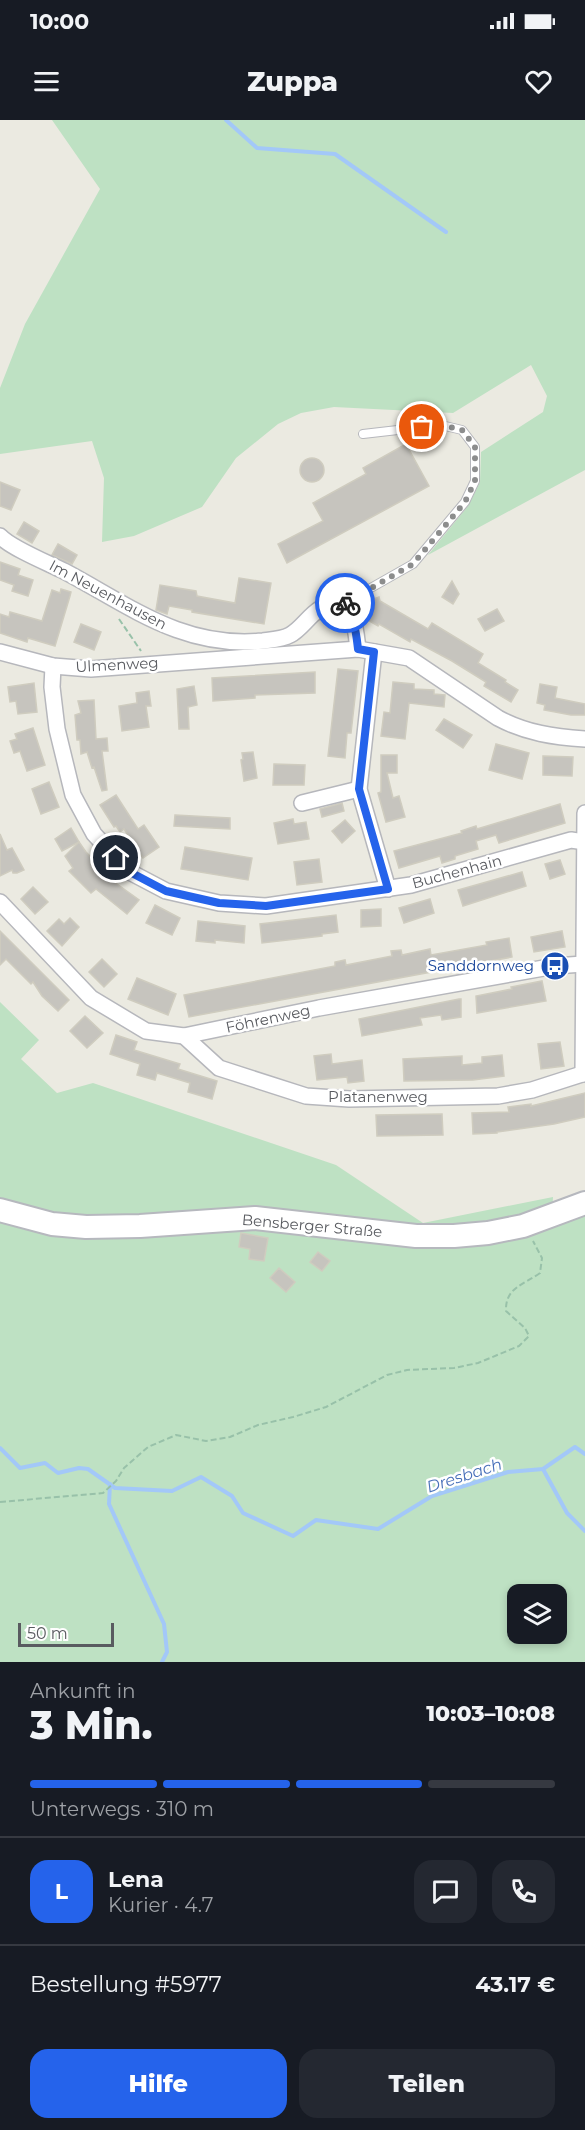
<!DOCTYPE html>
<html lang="de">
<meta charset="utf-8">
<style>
body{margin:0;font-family:Montserrat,sans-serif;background:#242831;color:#f1f3f6;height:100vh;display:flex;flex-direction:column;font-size:22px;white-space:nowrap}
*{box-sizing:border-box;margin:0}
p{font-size:20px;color:#9ea1a6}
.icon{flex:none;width:33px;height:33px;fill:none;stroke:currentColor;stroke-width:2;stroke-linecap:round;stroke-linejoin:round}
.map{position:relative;height:1542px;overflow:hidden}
.side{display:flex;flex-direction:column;background:#171b24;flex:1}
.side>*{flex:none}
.tools{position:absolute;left:507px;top:1464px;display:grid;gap:12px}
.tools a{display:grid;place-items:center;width:60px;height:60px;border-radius:12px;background:#171b24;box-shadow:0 3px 9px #0003;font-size:30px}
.scale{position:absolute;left:18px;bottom:15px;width:96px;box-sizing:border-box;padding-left:6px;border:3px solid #595b60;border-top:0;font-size:16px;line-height:21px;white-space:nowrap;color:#595b60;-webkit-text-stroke:4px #fff;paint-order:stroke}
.pin{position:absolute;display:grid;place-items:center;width:51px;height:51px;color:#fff;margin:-26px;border:3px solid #fff;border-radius:50%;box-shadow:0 2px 6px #0007}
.courier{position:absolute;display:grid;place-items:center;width:60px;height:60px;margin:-30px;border:4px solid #2563eb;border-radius:50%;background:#fff;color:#222;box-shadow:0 2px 8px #0007}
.overview em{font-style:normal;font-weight:800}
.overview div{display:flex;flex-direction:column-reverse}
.overview{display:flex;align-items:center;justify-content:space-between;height:102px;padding:0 30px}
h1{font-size:39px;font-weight:800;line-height:45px}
.bar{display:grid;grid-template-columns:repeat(4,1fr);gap:9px 6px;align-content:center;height:72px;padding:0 30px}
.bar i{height:8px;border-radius:4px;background:#363941}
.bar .on{background:#2563eb}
.bar p{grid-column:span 4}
.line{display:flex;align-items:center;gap:15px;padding:0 30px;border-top:2px solid #363941}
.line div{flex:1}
.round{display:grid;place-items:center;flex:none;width:63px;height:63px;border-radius:18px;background:#242831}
.button{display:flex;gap:12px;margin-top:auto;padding:12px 30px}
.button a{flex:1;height:69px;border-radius:18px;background:#2563eb;color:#fff;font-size:24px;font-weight:800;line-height:69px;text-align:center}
.button a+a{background:#242831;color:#f1f3f6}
.status{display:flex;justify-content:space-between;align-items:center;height:42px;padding:0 30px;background:#171b24;direction:ltr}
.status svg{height:16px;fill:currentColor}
header{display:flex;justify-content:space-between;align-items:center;height:78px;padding:0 30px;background:#171b24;font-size:27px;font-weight:800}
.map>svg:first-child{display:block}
.green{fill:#bee1c3;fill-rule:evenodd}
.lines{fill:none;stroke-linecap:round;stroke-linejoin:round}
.stream{stroke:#a3c8f8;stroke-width:4}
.building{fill:#c6c4be;stroke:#cfccbf;stroke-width:1.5}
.service-casing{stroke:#b6b7bc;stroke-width:10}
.minor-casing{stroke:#b6b7bc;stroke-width:18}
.secondary-casing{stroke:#b6b8be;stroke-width:26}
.path{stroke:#98c1a9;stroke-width:2;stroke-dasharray:6 3;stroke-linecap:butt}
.service{stroke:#fff;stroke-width:8}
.minor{stroke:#fff;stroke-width:15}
.secondary{stroke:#fff;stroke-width:22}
.done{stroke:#8c8d8d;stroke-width:6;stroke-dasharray:0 10.8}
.route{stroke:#2563eb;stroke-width:8}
.labels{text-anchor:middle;stroke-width:5;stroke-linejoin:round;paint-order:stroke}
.street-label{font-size:15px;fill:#595b60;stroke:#fff}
.transit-label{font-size:15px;fill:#164399;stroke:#fff;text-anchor:end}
.water-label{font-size:16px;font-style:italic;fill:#4971b9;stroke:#fff}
</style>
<div class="status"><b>10:00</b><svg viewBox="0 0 49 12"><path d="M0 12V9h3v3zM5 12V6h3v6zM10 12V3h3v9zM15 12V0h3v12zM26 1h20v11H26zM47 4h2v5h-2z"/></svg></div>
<header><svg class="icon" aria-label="menu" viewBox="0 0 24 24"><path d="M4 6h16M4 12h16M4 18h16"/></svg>Zuppa<svg class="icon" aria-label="heart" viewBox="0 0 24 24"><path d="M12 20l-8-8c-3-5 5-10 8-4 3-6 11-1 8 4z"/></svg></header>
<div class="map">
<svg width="585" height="1542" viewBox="0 0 585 1542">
<rect width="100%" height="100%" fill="#ebeae1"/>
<g class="green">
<path d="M52,0h533v350l-157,85 40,-49 12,-24 1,-30 62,-40 4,-16 -16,-31 -78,48 -119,-6 -33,6 -23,11 -42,34 -34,49 -68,29 -32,6 2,-64 -12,-37 -92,13v-66l25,-64 75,-135z"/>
<path d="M0,882l39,38 -18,19 36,34 36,-10 243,82 87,58 130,-26 -1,18 33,-12v459h-585zM518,1474h38v40h-38z"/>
</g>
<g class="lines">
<g class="stream">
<path d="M226,0l31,28 78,6 111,78"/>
<path d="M0,1328l20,20 25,-5 13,10 21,-5 9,1 27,19 57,3 29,-14 31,19 11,17 50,23 23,-16 62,9 54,-33 76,-24 35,-3 32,-22 10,7"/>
<path d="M543,1349l24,44 18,18"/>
<path d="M110,1364l-1,20 55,120 3,28 -5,10"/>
</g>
</g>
<g class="building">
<path d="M406,324l23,42 -142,77 -9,-19 45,-23 -10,-18 53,-29 -3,-6z"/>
<circle cx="312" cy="350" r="12"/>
<path d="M0,362l20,8 -9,20 -11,-4z"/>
<path d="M24,402l15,9 -7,12 -15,-9z"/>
<path d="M58,424l19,11 -5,9 -20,-9z"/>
<path d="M0,442l20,7 -2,6 15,5 -5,16 -16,-5 2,-6 -14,-5z"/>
<path d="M239,458l32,5 -7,41 -72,-12v-2l-23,-4 -2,8 -11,-4 4,-25 36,6 1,5 38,7z"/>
<path d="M452,461l7,13 -6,10 -11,-7z"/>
<path d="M61,469l10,3 -1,4 -15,50 -27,-8 -1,4 -27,-9v-19l9,3 1,-5 32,9 10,-31 8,3z"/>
<path d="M379,477l1,4 48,28 4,-6 51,31 -5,9 28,17 -1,2 13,8 -7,12 -27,-16 2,-4 -34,-21 -41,-22 -1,3 -31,-18 -1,2 -12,-7 2,-3 -9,-6 8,-12 4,2z"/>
<path d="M497,489l7,12 -19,10 -7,-12z"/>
<path d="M81,504l20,8 -7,18 -20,-8z"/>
<path d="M338,549l20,2 -7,62h-4l-2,25 -17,-2z"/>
<path d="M315,552v21l-60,2v3l-42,3 -1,-23z"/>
<path d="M393,562l21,2v5l20,1v4l11,1 -1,12 -35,-4 -4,36 -24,-3 3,-24 6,1z"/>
<path d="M34,563l3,29 -19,2 -2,-13 -6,1 -2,-15z"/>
<path d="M540,564l17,3 -2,11 30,6v11h-14l-27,-5 1,-5 -8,-2z"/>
<path d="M194,566l3,19 -9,2 1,22h-10l-2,-40z"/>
<path d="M149,571l2,15h-5l3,21 -27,4 -3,-25 18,-3 -1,-10z"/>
<path d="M94,580l2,39 11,-1 1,13h-6l5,39 -5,1 -8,-24 -2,1 -5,-16 -6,2 -1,-14h-3l-2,-25 6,-2 -3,-12z"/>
<path d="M444,599l28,16 -9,13 -27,-18z"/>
<path d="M33,608l12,37 -18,6 -7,-20 -6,2 -4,-12 7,-2 -2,-5z"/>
<path d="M496,624l33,9 -7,26 -33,-9z"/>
<path d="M253,632l4,26 -13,3 -3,-21 2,-1 -1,-6z"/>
<path d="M381,635h16v18h-10l6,25 6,-2 6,21 -19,5 -8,-29 3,-1z"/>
<path d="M543,636l30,1 -1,19 -29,-1z"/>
<path d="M274,644l31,1 -1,20h-31z"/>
<path d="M49,662l10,25 -18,7 -9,-25z"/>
<path d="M116,675l22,34 6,-4 15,22 -16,11 -19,-29 -4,3 -4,-6 -2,1 -14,-22z"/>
<path d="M342,683l2,8 -22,6 -2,-8z"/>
<path d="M560,684l5,19 -66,20 -3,-8 -20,6 2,8 -23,7v3l-13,4 -2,-7 -41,12 -5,-17 68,-18 -1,-2 15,-5 1,3z"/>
<path d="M175,695l55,3v11l-56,-3z"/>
<path d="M293,699l1,5 12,-2 3,17 -31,5 -4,-21z"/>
<path d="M345,700l10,11 -13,12 -10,-12z"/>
<path d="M71,708l8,14 -17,9 -7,-12z"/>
<path d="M0,714l7,16 5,-2 12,22 -7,3h-4l-1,-3 -12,6z"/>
<path d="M79,722l7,10 31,32 22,16 -12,14 -31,-25 -5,4 -22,-22 4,-3 -8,-12z"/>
<path d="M185,727l67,11 -4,22 -67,-11z"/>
<path d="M319,739l3,23 -25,3 -3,-23z"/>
<path d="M560,740l5,14 -15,5 -5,-15z"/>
<path d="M522,752l4,14 -63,20 -5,-16z"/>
<path d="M33,767l15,15 -13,12 -14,-15z"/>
<path d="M430,779l4,14 -30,10 -5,-15z"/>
<path d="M155,785l25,13 -8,17 -26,-12z"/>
<path d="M381,789v17l-20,1v-17z"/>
<path d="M336,795l2,17 -16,2v2l-60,7 -2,-19z"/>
<path d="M70,798l9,9 -17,19 -15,-15 12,-12 5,5z"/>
<path d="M198,801l47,5 -1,17 -29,-3v3l-19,-2z"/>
<path d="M0,811l69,69 -11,11 -16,-15 -9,-14 -2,2 -25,-25 -6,6z"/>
<path d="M562,811l3,16 -31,5 -3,-15z"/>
<path d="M509,818l3,19 -323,60 -5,-22 151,-29v-4l10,-2 1,5 46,-9 -1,-5 10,-1 1,5 28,-6 1,6 56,-10 -1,-3z"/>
<path d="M102,839l15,15 -13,13 -15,-15z"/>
<path d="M137,858l39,16 -8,21 -40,-16z"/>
<path d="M542,861l4,20 -69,12 -1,-17 36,-7 -1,-2z"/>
<path d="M459,879h2v18l-19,3 -1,-5 -21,3 2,7 -60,11 -3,-17z"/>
<path d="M85,896l18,17 -16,15 -17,-17z"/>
<path d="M116,915l21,7 -3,8 46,14 -2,5 39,12 -5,18 -24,-7 2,-9 -33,-10 -2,7 -18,-5 3,-11 -30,-10z"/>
<path d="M560,922l4,24 -23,3 -3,-25z"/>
<path d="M331,934l1,10 30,-4 2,21 -16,2 -1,-6 -30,3 -3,-24z"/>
<path d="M502,935l2,21 -31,4 -69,1 -1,-22 59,-3v9l20,-2v-6z"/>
<path d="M585,973v24l-31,7 -57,8v1l-24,1 -1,-21 37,-1 -1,-5 23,-3v2z"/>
<path d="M442,994l1,21 -66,1 -1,-21z"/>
<path d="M241,1113l27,5 -4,23 -15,-2 1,-10 -11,-2z"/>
<path d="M318,1132l12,9 -8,10 -12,-9z"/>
<path d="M279,1148l16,14 -9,10 -16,-14z"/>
</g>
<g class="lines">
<g class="service-casing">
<path id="service" d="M339,486l74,-42 52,-62 10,-21v-34l-13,-17 -21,-5 -78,9"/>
</g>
<g class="minor-casing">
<g id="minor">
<path d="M0,416c11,12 48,27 64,35 66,35 119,78 199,70 7,-1 20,-2 27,-6 16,-8 26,-35 49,-29 17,5 17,29 19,43"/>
<path d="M0,532l53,14 38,3 267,-20 51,9 89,60c28,15 56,19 87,21"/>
<path d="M374,532l-15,137 29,100"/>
<path d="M53,546l-1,21 5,42 16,66 21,39 34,37 38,20 53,12 47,3 145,-21 160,-45 14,2"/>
<path d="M302,683l57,-14"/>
<path d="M0,782l91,96 55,33 38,5 135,-28 236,-42 28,-2"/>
<path d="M184,916l35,32 87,28 43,3 149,-3 34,-6 53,-17"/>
<path d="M583,954l2,-261"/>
</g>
</g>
<g class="secondary-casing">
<path id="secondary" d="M0,1090l52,14 34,3 54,-1 115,-8 161,18h38l34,-3 35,-7 62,-23"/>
</g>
<g class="path">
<path d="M119,499l22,32"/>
<path d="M0,1382l103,-9 13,-12 8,-13 24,-21 28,-12 30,6 24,-4 28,-12 35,-8 33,-10 61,-32 20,-5 47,-2 24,-5 41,-17 10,-10 -4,-8 -19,-17c-1,-23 17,-26 34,-38l2,-15 -9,-17"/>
</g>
<use href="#service" class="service"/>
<use href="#minor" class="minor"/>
<use href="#secondary" class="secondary"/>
</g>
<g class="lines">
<path class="done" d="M345,483l68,-39 52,-62 10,-21v-34l-13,-17 -21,-5 -19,2"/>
<path class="route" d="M116,738l12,13 38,20 53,12 47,3 122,-17 -29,-100 15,-137 -16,-3c-2,-18 -3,-33 -19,-43l6,-3"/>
</g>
<defs>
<g id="bus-disc" transform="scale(1.5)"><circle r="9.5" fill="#1a4fb4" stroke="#fff"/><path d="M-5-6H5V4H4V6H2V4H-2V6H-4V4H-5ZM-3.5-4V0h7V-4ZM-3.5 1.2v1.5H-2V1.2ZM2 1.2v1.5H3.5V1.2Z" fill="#fff"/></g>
</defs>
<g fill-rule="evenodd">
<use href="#bus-disc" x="555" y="846"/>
</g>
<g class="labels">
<g class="street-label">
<text transform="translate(108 475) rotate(28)" y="5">Im Neuenhausen</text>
<text transform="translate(117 545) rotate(-3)" y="5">Ulmenweg</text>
<text transform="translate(457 752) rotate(-15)" y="5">Buchenhain</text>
<text transform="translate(268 899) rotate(-12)" y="5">Föhrenweg</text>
<text x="378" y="982">Platanenweg</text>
<text transform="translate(312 1106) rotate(5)" y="5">Bensberger Straße</text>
</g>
<g class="transit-label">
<text x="534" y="851">Sanddornweg</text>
</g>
<g class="water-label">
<text transform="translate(464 1355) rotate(-18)" y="6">Dresbach</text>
</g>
</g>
</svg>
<div class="tools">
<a><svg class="icon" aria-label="layers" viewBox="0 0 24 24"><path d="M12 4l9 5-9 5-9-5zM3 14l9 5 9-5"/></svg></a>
</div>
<div class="scale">50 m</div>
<div class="pin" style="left:422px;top:307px;background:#ea580c"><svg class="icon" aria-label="bag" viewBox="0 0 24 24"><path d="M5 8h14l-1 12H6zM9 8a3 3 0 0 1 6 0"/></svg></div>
<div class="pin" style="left:116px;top:738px;background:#1f2937"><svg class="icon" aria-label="home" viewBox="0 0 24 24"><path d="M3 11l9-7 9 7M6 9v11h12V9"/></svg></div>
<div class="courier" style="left:345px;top:483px"><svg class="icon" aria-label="bike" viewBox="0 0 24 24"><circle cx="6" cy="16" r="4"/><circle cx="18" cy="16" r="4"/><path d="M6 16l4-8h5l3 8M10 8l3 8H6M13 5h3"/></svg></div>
</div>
<section class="side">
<div class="overview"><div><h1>3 Min.</h1><p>Ankunft in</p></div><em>10:03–10:08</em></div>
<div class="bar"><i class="on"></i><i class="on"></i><i class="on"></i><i></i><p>Unterwegs · 310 m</p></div>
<div class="line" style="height:108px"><b class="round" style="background:#2563eb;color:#fff">L</b><div><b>Lena</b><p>Kurier · 4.7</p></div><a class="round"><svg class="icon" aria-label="chat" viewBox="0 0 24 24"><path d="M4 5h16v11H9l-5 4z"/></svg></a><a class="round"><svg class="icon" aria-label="phone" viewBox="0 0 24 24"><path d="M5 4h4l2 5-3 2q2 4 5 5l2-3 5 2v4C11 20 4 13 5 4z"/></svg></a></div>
<div class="line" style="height:78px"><div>Bestellung #5977</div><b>43.17 €</b></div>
<div class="button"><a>Hilfe</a><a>Teilen</a></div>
</section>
